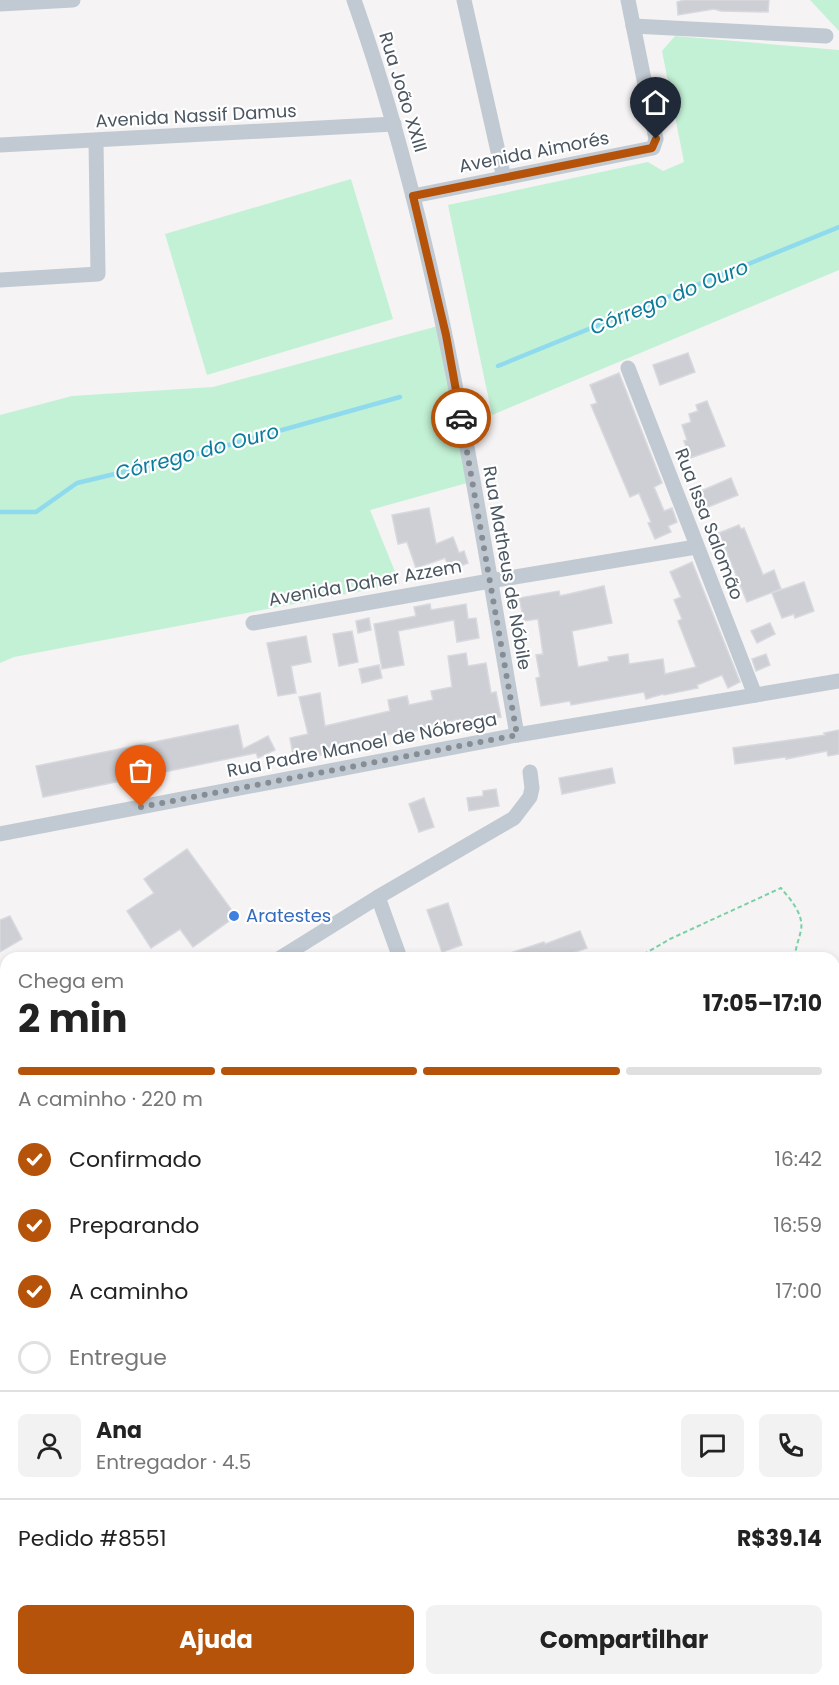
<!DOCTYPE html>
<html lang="pt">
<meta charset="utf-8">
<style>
body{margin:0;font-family:Poppins,sans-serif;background:#f2f2f2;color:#222;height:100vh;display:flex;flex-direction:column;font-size:22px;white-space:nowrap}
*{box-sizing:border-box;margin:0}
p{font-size:20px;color:#767676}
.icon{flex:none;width:33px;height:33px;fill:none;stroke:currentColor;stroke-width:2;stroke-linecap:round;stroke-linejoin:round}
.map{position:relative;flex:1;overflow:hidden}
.details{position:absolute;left:0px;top:952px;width:840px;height:734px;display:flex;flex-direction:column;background:#fff;border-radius:18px 18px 0 0;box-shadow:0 3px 9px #0003}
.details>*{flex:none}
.pin{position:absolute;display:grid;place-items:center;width:51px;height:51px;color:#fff;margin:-62px -26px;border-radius:50% 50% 50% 0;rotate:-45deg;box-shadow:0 0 6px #0007}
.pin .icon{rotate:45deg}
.courier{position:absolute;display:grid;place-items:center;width:60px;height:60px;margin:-30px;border:4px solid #b45309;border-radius:50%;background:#fff;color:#222;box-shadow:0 2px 8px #0007}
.overview em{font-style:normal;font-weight:700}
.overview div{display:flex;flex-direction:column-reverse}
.overview{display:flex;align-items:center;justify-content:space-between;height:102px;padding:0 18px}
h1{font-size:39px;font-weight:700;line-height:45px}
.bar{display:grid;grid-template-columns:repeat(4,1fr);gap:9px 6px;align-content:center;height:72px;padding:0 18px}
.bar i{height:8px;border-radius:4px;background:#e0e0e0}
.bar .selected{background:#b45309}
.bar p{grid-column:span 4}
.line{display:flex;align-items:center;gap:15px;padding:0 18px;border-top:2px solid #e0e0e0}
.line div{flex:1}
.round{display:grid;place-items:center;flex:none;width:63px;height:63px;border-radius:9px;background:#f2f2f2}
ol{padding:0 18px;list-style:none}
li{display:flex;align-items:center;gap:18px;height:66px}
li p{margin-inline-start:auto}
li .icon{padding:6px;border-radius:50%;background:#b45309;color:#fff;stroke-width:4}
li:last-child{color:#767676}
li i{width:33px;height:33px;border:3px solid #e0e0e0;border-radius:50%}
.button{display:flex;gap:12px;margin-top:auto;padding:12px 18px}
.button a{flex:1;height:69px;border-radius:9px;background:#b45309;color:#fff;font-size:24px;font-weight:700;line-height:69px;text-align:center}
.button a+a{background:#f2f2f2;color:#222}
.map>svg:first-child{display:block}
.green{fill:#c3f1d5}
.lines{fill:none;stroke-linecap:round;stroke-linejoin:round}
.stream{stroke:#90daee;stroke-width:4.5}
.building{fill:#cdcfd5;stroke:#d7d9de;stroke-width:1.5}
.path{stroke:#7ad0a6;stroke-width:2;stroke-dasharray:4.5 3;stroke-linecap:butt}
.minor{stroke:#c1cad2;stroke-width:15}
.done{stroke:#868d94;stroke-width:6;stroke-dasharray:0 10.8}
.route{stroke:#b45309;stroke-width:8}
.shop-dot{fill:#3f7fe0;stroke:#fff;stroke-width:2}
.labels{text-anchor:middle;stroke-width:4.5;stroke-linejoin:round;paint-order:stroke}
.street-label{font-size:18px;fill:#4a5661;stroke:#fff}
.shop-label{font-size:18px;fill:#366cbe;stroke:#fff;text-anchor:start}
.water-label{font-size:20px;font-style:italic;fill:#0c7c9b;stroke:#fff}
</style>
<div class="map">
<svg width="839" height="1685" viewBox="0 0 839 1685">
<rect width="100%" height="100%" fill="#f5f3f3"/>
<g class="green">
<path d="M810,0h29v31z"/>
<path d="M675,36l164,14v220l-347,145 -44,-210 200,-43 15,9 21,-9 -22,-111z"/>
<path d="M351,179l42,140 -186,56 -42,-141z"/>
<path d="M438,326l29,157 -97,27 30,74 -386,73 -14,6v-248l72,-19 141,-9z"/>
</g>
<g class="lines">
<g class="stream">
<path d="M498,366l341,-139"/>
<path d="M0,512h36l41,-29 109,-26 214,-60"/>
</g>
</g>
<g class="building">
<path d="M684,0h85l-1,12 -47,-1 -7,-2 -36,6 -1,-13z"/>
<path d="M688,353l7,19 -35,13 -7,-20z"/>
<path d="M619,373l43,110 -8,4 10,24 8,-3 5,14 -9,4 3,6 -16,7 -7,-16 3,-1 -12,-29 -9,4 -39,-92 6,-2 -7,-18z"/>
<path d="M707,401l18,45 -35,12 -6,-17 3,-1 -5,-15 9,-3 -2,-8 9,-3 -2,-6z"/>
<path d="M731,478l7,17 -30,12 -7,-16z"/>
<path d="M429,508l7,36 17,-7 6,16 5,-2 4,12 -18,7 -5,-12 -29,10 -9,-26 -9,2 -6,-29z"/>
<path d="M739,525l2,4 3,-1 19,47 11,-5 7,19 -34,13 -28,-69z"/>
<path d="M692,562l48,120 -12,6 -6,-13 -25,10 1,3 -34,7 -1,-1 -17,5 -2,-7 -73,13 -1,-4 -29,5 -5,-28 4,-1 -4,-22 7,-1 -5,-35 -14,2 -5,-23 40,-7 1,5 44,-10 8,37 -40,8 6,36 31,-6 -1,-4 20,-3 1,10 34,-5 2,15 31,-7 -18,-46 4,-2 -8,-19 7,-3 -11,-25z"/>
<path d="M804,582l10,29 -19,7 -1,-4 -12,4 -10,-25z"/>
<path d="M430,604l1,6 35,-6 2,15 8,-1 3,20 -22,4 -3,-22 -56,11 6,34 -22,4 -8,-45 42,-8 -2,-9z"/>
<path d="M369,618l2,12 -13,3 -2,-12z"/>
<path d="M770,623l5,11 -18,9 -6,-12z"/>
<path d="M352,631l6,31 -19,4 -6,-32z"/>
<path d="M306,636l5,26 -20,4 5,27 -18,3 -11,-53z"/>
<path d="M466,653l2,13 18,-3 5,30 5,-1 5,25 -40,5 -1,-3 -64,17 -1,-2 -19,2 -49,12 2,5 -16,4 -1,-6 -19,4 -3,-17 18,-4 -9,-37 21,-4 5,33 65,-15 -2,-11 19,-4 2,9 24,-5 -2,-9 21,-4 -4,-31z"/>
<path d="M766,654l4,11 -14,6 -4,-12z"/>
<path d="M379,665l3,13 -20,5 -3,-14z"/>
<path d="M238,725l5,24 25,-13 7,14 -17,8 -2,-5 -213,44 -7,-31z"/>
<path d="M839,730v24l-11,2 -1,-5 -41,8v-2l-51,7 -2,-16 92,-13 -1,-2z"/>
<path d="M612,768l3,15 -53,11 -3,-16z"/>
<path d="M496,789l3,17 -30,5 -2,-13 16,-2v-5z"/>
<path d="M424,798l10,29 -15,5 -10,-28z"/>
<path d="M187,849l49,67 -43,31 -13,-18 -29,19 -24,-37 27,-18 -10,-14z"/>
<path d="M448,903l14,42 -20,7 -15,-42z"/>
<path d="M10,916l12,23 -22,13v-32z"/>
<path d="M580,931l7,17 -29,10h-56l-1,-2 43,-14 1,2z"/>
</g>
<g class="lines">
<g class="path">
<path d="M637,958l33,-19 111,-51c9,11 23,26 20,42 -2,10 -6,18 -6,28"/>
<path d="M834,1018l5,3"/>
</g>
<g class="minor">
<path d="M354,0c84,237 120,488 163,735"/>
<path d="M464,0l40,178"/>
<path d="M0,4l73,-4"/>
<path d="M633,26l193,10"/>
<path d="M0,145l394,-21"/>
<path d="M413,196l240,-48 3,-9 -28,-139"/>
<path d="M0,280l98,-6 -2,-133"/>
<path d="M628,368l127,327"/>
<path d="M253,623l237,-42 206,-34"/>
<path d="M0,834l517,-99 322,-54"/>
<path d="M378,897l22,61"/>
<path d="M280,958l98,-61 136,-79 16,-21 2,-9 -2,-16"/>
<path d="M0,1052l6,10"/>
<path d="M834,1123l5,-2"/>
<path d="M0,1163l6,-4"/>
<path d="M834,1265l5,20"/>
<path d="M0,1444l6,-3"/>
<path d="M834,1492l5,-2"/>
<path d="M834,1633l5,-1"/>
<path d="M0,1674l6,-1"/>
<path d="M159,1680l1,5"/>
<path d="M340,1680l1,5"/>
<path d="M583,1685l25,-5"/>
</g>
</g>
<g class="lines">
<path class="done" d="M141,807l376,-72 -56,-317"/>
<path class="route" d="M461,418l-15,-83 -33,-139 239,-48 4,-9"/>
</g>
<circle class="shop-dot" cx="234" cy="916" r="6"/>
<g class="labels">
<g class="street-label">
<text transform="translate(403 92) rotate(73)" y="6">Rua João XXIII</text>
<text transform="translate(196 116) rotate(-3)" y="6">Avenida Nassif Damus</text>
<text transform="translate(534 152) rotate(-11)" y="6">Avenida Aimorés</text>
<text transform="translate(709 524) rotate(69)" y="6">Rua Issa Salomão</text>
<text transform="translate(507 568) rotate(80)" y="6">Rua Matheus de Nóbile</text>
<text transform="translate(365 583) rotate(-10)" y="6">Avenida Daher Azzem</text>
<text transform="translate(362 745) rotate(-11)" y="6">Rua Padre Manoel de Nóbrega</text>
</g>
<g class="shop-label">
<text x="246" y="922">Aratestes</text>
</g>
<g class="water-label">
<text transform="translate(669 297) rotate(-22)" y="7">Córrego do Ouro</text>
<text transform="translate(197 452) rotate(-15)" y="7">Córrego do Ouro</text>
</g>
</g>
</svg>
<div class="pin" style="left:141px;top:807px;background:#ea580c"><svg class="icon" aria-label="bag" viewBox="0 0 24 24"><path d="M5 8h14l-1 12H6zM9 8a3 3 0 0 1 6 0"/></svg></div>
<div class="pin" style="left:656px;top:139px;background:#1f2937"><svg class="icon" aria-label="home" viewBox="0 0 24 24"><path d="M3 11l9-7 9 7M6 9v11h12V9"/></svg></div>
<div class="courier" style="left:461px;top:418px"><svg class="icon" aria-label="car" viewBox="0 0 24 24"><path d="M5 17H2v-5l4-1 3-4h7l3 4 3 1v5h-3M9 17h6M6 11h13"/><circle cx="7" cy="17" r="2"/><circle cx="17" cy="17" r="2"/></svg></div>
<section class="details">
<div class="overview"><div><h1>2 min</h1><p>Chega em</p></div><em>17:05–17:10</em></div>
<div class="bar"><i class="selected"></i><i class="selected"></i><i class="selected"></i><i></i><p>A caminho · 220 m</p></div>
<ol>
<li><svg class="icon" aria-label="check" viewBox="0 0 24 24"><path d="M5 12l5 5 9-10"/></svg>Confirmado<p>16:42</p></li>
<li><svg class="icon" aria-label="check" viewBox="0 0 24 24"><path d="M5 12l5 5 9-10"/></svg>Preparando<p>16:59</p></li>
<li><svg class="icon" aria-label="check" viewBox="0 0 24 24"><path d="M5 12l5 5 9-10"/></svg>A caminho<p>17:00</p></li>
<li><i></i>Entregue</li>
</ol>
<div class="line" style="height:108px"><a class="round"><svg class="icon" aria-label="person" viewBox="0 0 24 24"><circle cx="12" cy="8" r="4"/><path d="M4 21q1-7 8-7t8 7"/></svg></a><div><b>Ana</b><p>Entregador · 4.5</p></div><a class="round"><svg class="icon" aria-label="chat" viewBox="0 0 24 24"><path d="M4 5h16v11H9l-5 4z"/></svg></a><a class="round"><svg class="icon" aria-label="phone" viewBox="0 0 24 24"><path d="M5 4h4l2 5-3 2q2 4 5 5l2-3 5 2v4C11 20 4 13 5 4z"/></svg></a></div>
<div class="line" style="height:78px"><div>Pedido #8551</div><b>R$39.14</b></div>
<div class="button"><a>Ajuda</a><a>Compartilhar</a></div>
</section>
</div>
